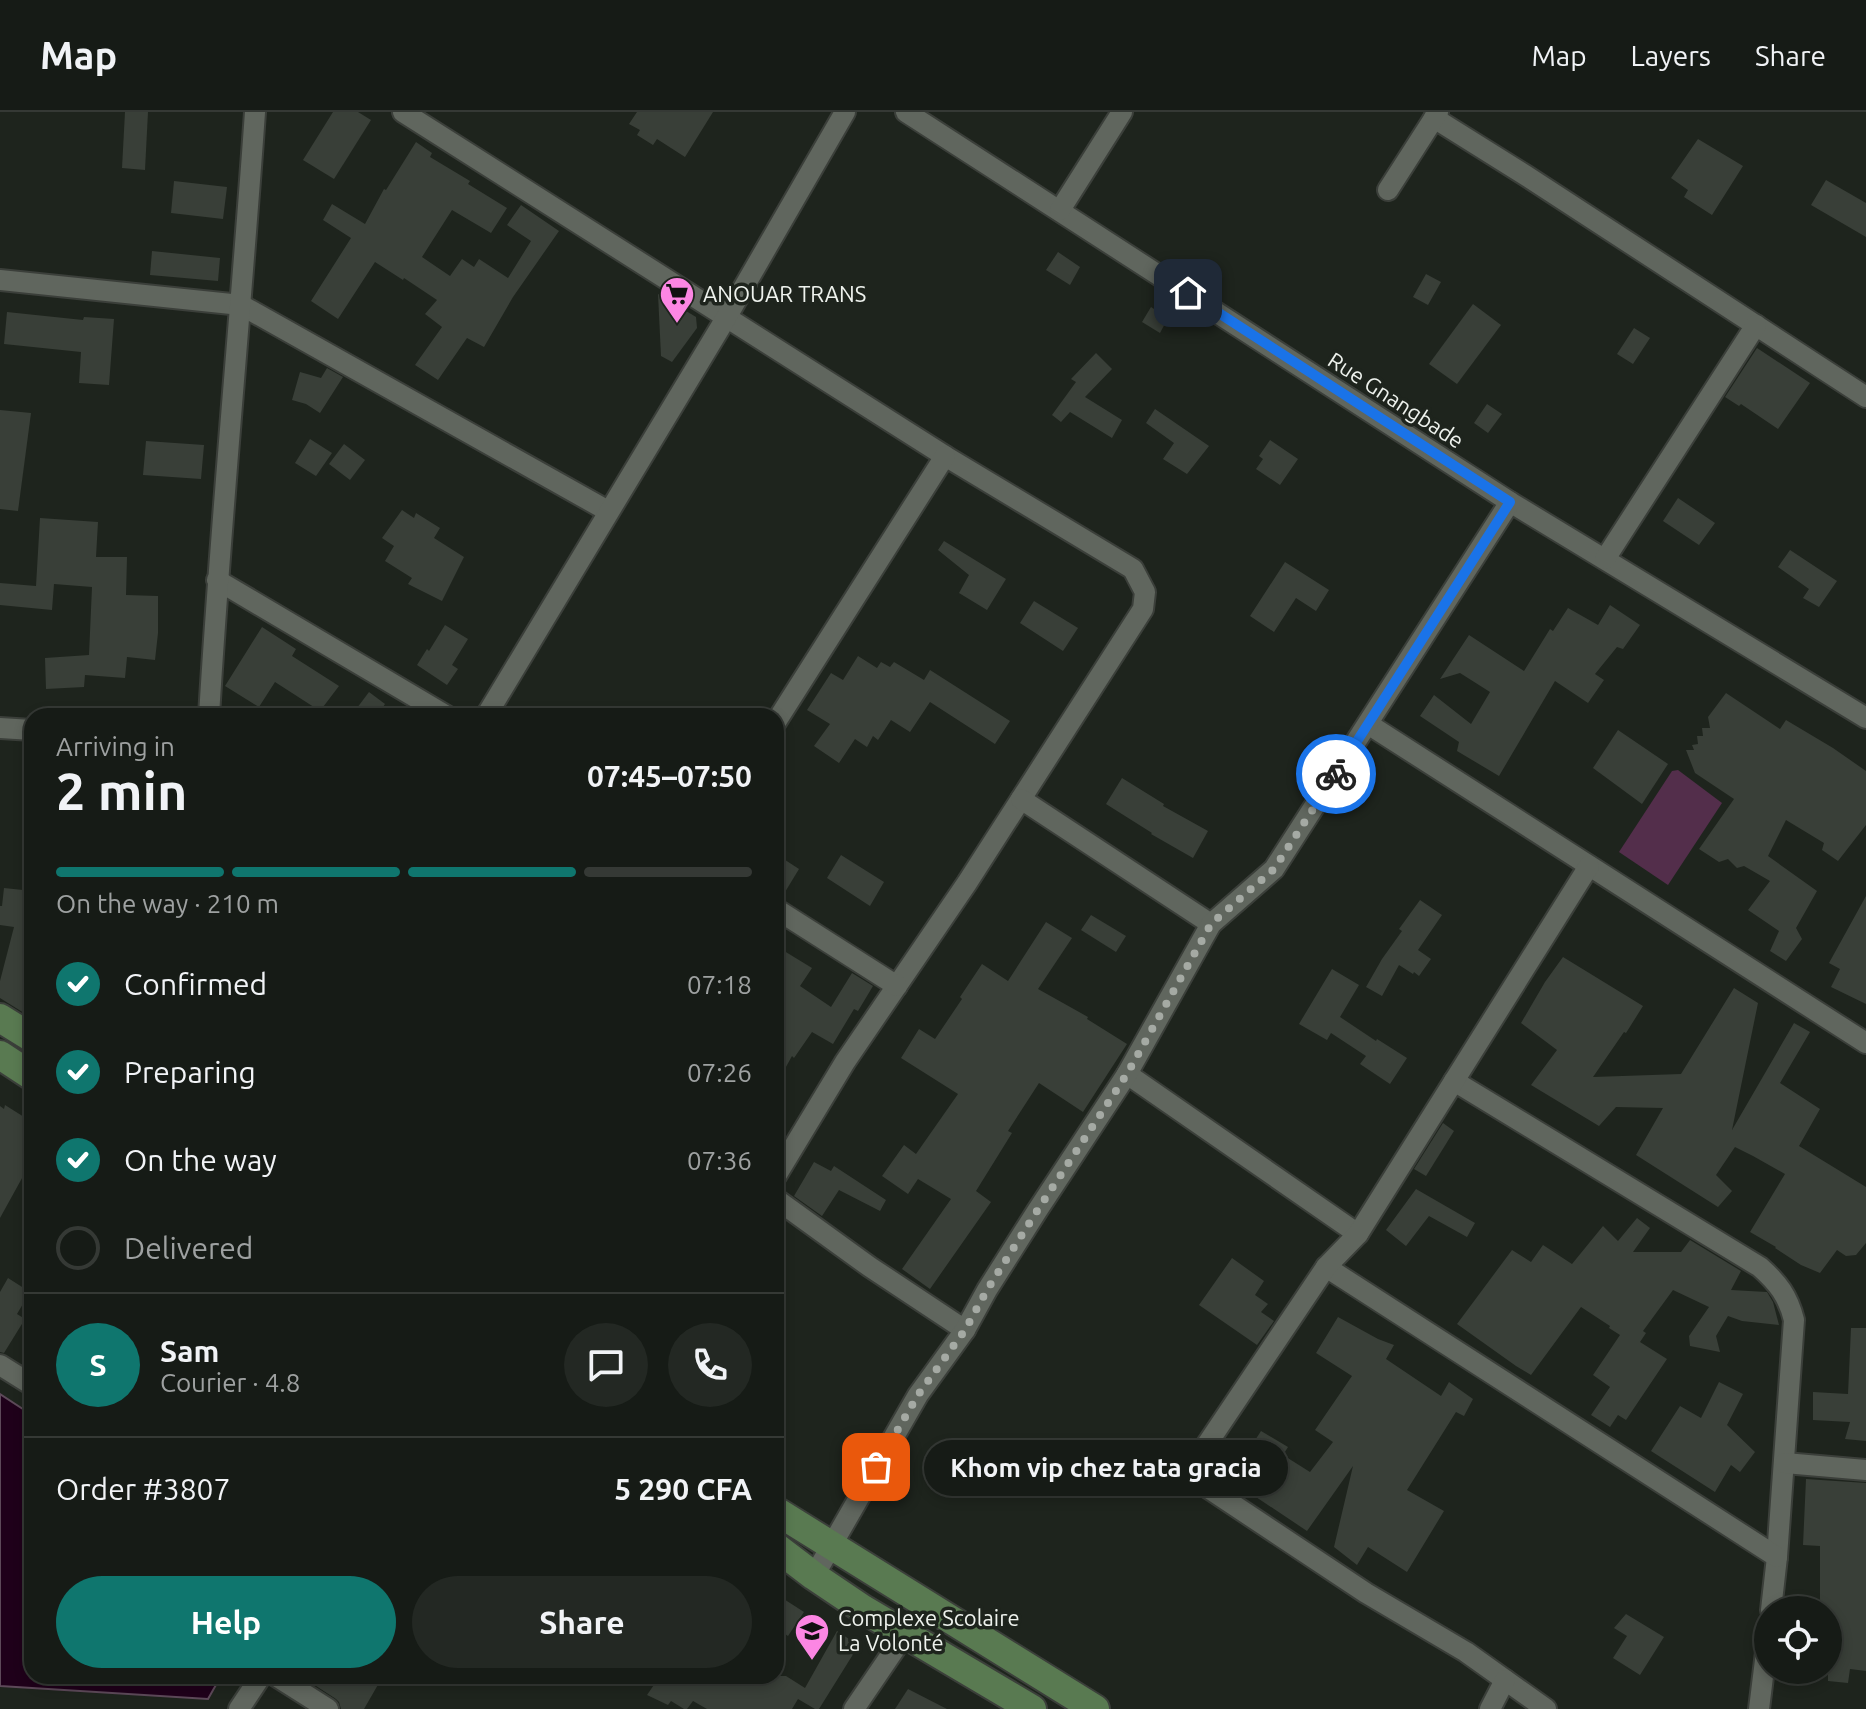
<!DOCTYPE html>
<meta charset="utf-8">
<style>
body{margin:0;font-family:Ubuntu,sans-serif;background:#232823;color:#f1f3f6;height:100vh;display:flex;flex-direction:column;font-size:30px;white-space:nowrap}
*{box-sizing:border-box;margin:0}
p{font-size:26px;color:#9ea1a1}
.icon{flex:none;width:44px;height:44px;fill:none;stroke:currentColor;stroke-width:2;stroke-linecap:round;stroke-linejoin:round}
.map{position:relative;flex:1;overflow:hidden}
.details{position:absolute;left:24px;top:596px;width:760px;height:976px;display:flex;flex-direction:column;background:#161b16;border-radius:24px;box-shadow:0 4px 12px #0003,0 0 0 2px #353935}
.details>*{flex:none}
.tools{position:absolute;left:1754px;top:1484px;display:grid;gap:16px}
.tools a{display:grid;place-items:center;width:88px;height:88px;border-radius:50%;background:#161b16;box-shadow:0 4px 12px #0003,0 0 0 2px #353935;font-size:40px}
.pin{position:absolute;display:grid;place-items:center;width:68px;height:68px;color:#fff;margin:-34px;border-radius:16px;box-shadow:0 4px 12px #0006}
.courier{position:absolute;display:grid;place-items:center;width:80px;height:80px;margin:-40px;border:6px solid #1a73e8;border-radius:50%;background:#fff;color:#222;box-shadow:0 2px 10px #0007}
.bubble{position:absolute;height:56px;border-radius:28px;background:#161b16;box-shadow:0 4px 12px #0003,0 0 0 2px #353935;font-size:26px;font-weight:700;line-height:56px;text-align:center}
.summary em{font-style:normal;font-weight:700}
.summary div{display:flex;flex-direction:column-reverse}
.summary{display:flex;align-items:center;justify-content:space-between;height:136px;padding:0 32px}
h1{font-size:52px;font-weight:700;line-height:60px}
.bar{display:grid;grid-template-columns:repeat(4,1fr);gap:12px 8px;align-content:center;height:96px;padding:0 32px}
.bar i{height:10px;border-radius:6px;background:#353935}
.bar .active{background:#0f766e}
.bar p{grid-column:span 4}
.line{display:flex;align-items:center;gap:20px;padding:0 32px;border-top:2px solid #353935}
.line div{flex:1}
.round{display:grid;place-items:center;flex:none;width:84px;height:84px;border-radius:42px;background:#232823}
ol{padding:0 32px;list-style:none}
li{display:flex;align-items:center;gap:24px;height:88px}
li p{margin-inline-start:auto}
li .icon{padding:8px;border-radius:50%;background:#0f766e;color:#fff;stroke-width:4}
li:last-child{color:#9ea1a1}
li i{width:44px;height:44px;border:4px solid #353935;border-radius:50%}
.cta{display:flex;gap:16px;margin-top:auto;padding:16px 32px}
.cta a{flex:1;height:92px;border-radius:48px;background:#0f766e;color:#fff;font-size:32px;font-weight:700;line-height:92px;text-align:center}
.cta a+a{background:#232823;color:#f1f3f6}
header{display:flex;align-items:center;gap:48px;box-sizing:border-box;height:112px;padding:0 40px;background:#161b16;border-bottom:2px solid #353935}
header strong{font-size:38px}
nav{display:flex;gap:44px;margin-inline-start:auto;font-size:28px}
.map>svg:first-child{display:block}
.green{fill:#532e4b}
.water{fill:#1f001a;stroke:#5d4959;stroke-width:2}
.building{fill:#393f38}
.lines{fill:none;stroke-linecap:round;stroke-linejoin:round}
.street-casing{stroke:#3b3f3a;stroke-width:24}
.secondary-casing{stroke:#3b3f3a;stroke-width:32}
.street{stroke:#60665e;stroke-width:20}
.secondary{stroke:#597a51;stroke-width:28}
.done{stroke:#a5aaa4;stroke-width:8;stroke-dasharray:0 14.4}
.route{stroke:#1a73e8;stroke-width:10}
.labels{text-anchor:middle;stroke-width:7;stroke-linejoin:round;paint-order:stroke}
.poi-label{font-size:22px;fill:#eef2ed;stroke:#1e241d;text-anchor:start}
.street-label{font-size:22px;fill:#eef2ed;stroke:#1e241d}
</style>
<header>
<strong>Map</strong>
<nav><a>Map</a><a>Layers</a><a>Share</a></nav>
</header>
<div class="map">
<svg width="1866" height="1597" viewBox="0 0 1866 1597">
<rect width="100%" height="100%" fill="#1e241d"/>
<path class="green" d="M1678,658l44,33 -54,82 -49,-33 53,-81z"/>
<path class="water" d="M0,1282l32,21v261h189l-13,23 -208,-13z"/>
<g class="building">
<path d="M125,0h23l-3,58 -23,-2z"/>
<path d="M333,0h25l13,8 -37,59 -31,-19z"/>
<path d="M637,0h76l-28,45 -28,-18 -4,6 -16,-10 3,-5 -11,-6z"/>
<path d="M1698,27l45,27 -31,49 -28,-18 4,-7 -17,-12z"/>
<path d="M416,30l16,11 -2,4 40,24 -2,3 39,24 -16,25 -39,-23 -30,47 28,19 12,-17 12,8 5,-8 29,19 23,-37 -24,-16 14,-20 38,26 -46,66 -29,50 -17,-9 -29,42 -23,-15 27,-38 -17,-13 12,-14 -33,-22 -1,2 -28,-18 -37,57 -27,-18 40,-63 -28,-18 9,-16 33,20 19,-35 2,1z"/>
<path d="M1826,68l40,23v34l-55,-32z"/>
<path d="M174,69l53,6 -4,32 -52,-6z"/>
<path d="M152,139l68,7 -2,23 -68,-6z"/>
<path d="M1058,140l22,15 -10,18 -24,-15z"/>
<path d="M1426,162l15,8 -13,23 -15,-8z"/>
<path d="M658,182l38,23 1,11 -25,34 -11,-6z"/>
<path d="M1473,192l28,21 -44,59 -28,-20z"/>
<path d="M1151,195l17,11 -8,15 -18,-11z"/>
<path d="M7,200l76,8 1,-3 30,2 -5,66 -30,-2 2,-31 -77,-8z"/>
<path d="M1634,216l16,10 -17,26 -16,-10z"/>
<path d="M1757,236l53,35 -32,46 -37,-25 -2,2 -14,-9z"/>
<path d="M1096,241l16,16 -27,28 37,23 -10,18 -42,-26 -9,10 -9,-7 24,-33 -5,-3z"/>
<path d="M327,256l16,9 -23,36 -14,-9 -14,-4 8,-28 21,6z"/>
<path d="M1487,292l15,10 -14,19 -14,-10z"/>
<path d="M1155,297l54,37 -22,28 -24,-15 11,-16 -28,-20z"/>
<path d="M0,298l31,3 -13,98 -18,-2z"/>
<path d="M310,327l22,14 -16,23 -21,-13z"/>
<path d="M1270,328l28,19 -18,26 -24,-16 7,-10 -4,-3z"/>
<path d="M146,329l58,4 -3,34 -58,-4z"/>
<path d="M344,332l21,16 -15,20 -21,-16z"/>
<path d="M1678,386l37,25 -16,22 -36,-24z"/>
<path d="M402,398l12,8 2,-5 24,15 -6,10 30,19 -22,44 -34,-17 4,-6 -27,-17 9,-15 -12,-8z"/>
<path d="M40,406l58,4 -2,35h31l-1,38 32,1v37l-3,27 -28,-3 -2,21 -40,-3 -1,12 -38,2 -1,-31 44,-3 3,-68 -38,-3 -2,26 -52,-5v-22l36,3z"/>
<path d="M944,429l62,38 -19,31 -28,-17 10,-18 -31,-25z"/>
<path d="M1790,438l47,31 -18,26 -16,-9 6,-9 -31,-22z"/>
<path d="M1285,450l44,28 -13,21 -20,-13 -22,34 -24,-16z"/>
<path d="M1034,489l44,27 -15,23 -43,-28z"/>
<path d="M1610,493l30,20 -17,24 -6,-2 -22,27 9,6 -16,23 -33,-22 -56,95 -42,-25 2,-9 -39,-26 14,-21 37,29 19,-32 -30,-19 -20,6 29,-44 55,36 26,-42 3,2 15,-23 30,17z"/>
<path d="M445,513l23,14 -16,26 6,4 -11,16 -30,-20 10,-16 2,2z"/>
<path d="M262,515l34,22 -4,7 47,30 -19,25 -45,-29 -16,25 -34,-21z"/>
<path d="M858,544l19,12 4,-6 9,5 4,-5 30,18 6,-10 80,51 -15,23 -65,-42 -20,30 -19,-12 -13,20 -5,-4 -6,11 -12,-8 -16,24 -25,-17 16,-22 -23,-14 24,-37 12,7z"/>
<path d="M369,580l16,12 -8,12h-26z"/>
<path d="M1726,581l54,36 6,-9 47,28 33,23v54l-28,36 -16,-11 2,-7 -38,-23 -18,36 49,35 -21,37 6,11 -16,22 -16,-10 9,-20 -31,-21 22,-29 -26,-15 -7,2 -9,-9 -9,3 -20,-13 35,-50 -39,-26 -9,-23h8l-2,-5 6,-1 -1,-8h6l-1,-8h8l-2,-11z"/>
<path d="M1618,618l50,34 -26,40 -49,-36z"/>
<path d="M1122,666l42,26 -1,2 45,25 -15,27 -42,-24 1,-1 -46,-29z"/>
<path d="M776,742l23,15 -17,28 -6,-1z"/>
<path d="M841,743l43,27 -14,24 -43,-28z"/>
<path d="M25,767l7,1v138l-32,-20v-17l14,-54 -14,-2v-19h2l2,-18 19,2z"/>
<path d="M1866,784v108l-35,-17 9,-18 -11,-6z"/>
<path d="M1420,788l22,15 -24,35 13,9 -12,17 -5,-4 -1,2 -14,-9 -17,31 -16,-9 16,-28 20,-28 -3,-2z"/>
<path d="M1091,803l35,21 -10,16 -35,-22z"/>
<path d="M1046,810l26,16 -34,51 50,28 -1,2 40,25 -44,68 -44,-29 -31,48 4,2 -36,58 15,11 -61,87 -28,-20 49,-70 -33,-20 -10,15 -26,-18 22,-31 12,9 42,-60 -57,-36 18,-29 16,10 27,-40 -2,-2 22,-33 26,17z"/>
<path d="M776,834l36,22 -12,18 31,21 21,-34 21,13 -15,25 -4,-2 -21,35 -21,-12 -18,26 -2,-2 -16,29z"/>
<path d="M1563,845l80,49 -17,27 -2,-1 -31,45 88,-3 53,-86 24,15 -26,127 62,-107 16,9 -30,51 40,26 -21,37 67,41v56l-10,12 -10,1 -9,-6 -17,23 -19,-8 -26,-17 1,-1 -26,-15 35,-58 -32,-18 -18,-9 -19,28 16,16 -14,16 -82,-52 27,-47 -47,-1 -17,19 -68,-41 26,-35 -36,-27 24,-41z"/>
<path d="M1332,857l27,16 -19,32 36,24 1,-2 30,19 -17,26 -30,-20 6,-8 -35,-23 -4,7 -28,-16z"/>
<path d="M5,993l27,17v38l-32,58v-112l4,3z"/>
<path d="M1443,1011l11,8 -28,45 -12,-7z"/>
<path d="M814,1050l17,9 3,-5 52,34 -6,11 -41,-21 -17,26 -28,-20z"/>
<path d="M1416,1077l59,34 -8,14 -38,-21 -23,30 -20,-16z"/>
<path d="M1637,1106l13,10 -17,24h48l9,-12 51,31 -10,19 36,2 6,10 6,23 -37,-4 -14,-5 -12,20 4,16 -30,-6 -1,-10 20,-29 -36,-17 -30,41 3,2 -6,9 27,17 -41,61 -8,-5 -8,12 -19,-12 19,-28 -17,-12 27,-40 -11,-7 1,-2 -29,-19 -50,68 -15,-9 -59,-42 55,-74 19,12 12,-17 29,19 31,-38 15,15z"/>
<path d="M1232,1146l32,23 -9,14 13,9 -7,8 13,9 -17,24 -58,-40z"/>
<path d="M8,1166l22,14 -13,22 8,5 -21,34 -4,-1v-60z"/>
<path d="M1338,1205l40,22 16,6 -8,14 55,37 8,-14 24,17 -9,17 -8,-4 -49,78 37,21 -37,61 -39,-25 -11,18 -23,-18 19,-81 -46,65 -60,-40 -6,-29 20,-31 27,16 -5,8 27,17 23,-30 -18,-12 37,-54 -36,-23z"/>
<path d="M1851,1216h15v113l-21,-2 5,-17 -37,-2v-28l35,2z"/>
<path d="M1719,1270l24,12 -16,31 28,27 -15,20 -9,-7 -16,27 -64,-41 29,-45 21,12z"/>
<path d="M1806,1367l60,4v188l-16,-2 -2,14 -20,-2v-71h-8v-64l-17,-1z"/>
<path d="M776,1482l28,18 -16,24 -12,-8z"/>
<path d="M1626,1502l38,23 -24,38 -27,-17 14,-22 -13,-8z"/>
<path d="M837,1519l15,10 -2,3 7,4 -38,61h-4l-17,-10 -6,10h-85l-14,-8 -6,8h-3l-13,-8 -3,4 -21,-10 13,-19h42l14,10 6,-10h64l19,12z"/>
<path d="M314,1564h69l-19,33h-23l-2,-7 -3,-3 -26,-17z"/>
<path d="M908,1577l39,20h-52z"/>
</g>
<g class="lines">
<g class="street-casing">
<g id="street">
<path d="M403,0l542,344 188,113 12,23 -2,17 -176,274 -122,179 -69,114"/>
<path d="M906,0l604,390 356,216"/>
<path d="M1434,6l91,57 341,222"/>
<path d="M1388,78l50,-78"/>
<path d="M1060,98l62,-98"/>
<path d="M0,168l241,25 367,206"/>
<path d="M1605,447l151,-234"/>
<path d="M217,468l230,136"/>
<path d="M209,604c12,-202 32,-403 46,-604"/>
<path d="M486,604l240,-398 119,-206"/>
<path d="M776,610l169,-266"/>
<path d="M1368,612l498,319"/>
<path d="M0,616l32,2"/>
<path d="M1021,687l190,125"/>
<path d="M776,797l121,77"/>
<path d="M1127,962l231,160"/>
<path d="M1454,969l306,186c18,16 28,29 34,53l-17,237 -6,53"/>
<path d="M776,1087l94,68 95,63"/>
<path d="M1326,1155l451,290"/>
<path d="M0,1253l32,20"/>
<path d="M1137,1338l50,24 179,119 100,59 80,57"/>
<path d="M1785,1351l81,7"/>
<path d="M1187,1362l139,-207 32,-33 231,-368"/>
<path d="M814,1464l104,-181 47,-65 22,-40 50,-79 90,-137 84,-150 63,-55 236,-367"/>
<path d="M276,1564l52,33"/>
<path d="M239,1597l22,-33"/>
<path d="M854,1597l51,-75"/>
<path d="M1490,1597l15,-29"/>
<path d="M1759,1597l9,-73"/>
</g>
</g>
<g class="secondary-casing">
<g id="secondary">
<path d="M0,906l32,20"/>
<path d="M0,943l32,21"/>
<path d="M776,1399l319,198"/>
<path d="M776,1435l38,29 49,33 169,100"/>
</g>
</g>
<use href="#street" class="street"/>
<use href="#secondary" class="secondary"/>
</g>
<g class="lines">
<path class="done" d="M876,1355l42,-72 47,-65 22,-40 50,-79 90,-137 84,-150 63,-55 62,-95"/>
<path class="route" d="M1188,181l322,209 -174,272"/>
</g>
<defs>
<g id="supermarket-pin" transform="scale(1.8)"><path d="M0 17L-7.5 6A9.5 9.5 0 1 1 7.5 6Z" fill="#fc86e3" stroke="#1e241d"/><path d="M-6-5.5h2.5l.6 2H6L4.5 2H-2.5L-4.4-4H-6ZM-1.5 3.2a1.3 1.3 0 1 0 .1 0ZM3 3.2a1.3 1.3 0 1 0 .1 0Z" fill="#111"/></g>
<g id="school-pin" transform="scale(1.8)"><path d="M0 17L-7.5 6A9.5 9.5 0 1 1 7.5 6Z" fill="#fc86e3" stroke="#1e241d"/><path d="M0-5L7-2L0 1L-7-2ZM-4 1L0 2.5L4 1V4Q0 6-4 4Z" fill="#111"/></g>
</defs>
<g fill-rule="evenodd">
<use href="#supermarket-pin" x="677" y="182"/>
<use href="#school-pin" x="812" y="1519"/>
</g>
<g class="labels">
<g class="poi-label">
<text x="703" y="190">ANOUAR TRANS</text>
<text x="838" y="1514">Complexe Scolaire<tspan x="838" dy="25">La Volonté</tspan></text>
</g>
<g class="street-label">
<text transform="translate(1396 288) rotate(33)" y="8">Rue Gnangbade</text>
</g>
</g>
</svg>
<div class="tools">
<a><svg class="icon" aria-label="locate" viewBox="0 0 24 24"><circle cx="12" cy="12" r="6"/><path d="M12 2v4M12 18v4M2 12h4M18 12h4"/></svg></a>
</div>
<div class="pin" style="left:876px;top:1355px;background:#ea580c"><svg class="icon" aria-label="bag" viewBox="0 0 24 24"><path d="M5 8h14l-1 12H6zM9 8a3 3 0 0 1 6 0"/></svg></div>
<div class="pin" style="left:1188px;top:181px;background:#1f2937"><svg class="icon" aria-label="home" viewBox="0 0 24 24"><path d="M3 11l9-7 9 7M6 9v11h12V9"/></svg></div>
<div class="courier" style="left:1336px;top:662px"><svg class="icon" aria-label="bike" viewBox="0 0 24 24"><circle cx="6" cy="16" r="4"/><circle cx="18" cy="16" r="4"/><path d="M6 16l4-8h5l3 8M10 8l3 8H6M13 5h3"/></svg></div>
<div class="bubble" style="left:924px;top:1328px;width:364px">Khom vip chez tata gracia</div>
<section class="details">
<div class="summary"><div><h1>2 min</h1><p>Arriving in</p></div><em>07:45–07:50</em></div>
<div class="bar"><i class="active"></i><i class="active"></i><i class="active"></i><i></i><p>On the way · 210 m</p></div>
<ol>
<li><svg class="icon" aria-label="check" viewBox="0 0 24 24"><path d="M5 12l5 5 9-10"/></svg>Confirmed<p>07:18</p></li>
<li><svg class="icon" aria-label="check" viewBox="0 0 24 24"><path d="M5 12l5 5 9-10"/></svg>Preparing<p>07:26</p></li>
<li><svg class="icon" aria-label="check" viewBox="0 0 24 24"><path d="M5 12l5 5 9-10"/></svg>On the way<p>07:36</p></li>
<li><i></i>Delivered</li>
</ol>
<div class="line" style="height:144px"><b class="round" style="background:#0f766e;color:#fff">S</b><div><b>Sam</b><p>Courier · 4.8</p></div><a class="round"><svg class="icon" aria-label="chat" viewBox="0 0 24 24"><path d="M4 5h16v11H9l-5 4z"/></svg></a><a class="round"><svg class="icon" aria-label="phone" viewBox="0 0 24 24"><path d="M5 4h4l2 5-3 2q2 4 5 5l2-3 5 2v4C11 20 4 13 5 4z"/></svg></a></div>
<div class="line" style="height:104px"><div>Order #3807</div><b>5 290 CFA</b></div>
<div class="cta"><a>Help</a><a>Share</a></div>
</section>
</div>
